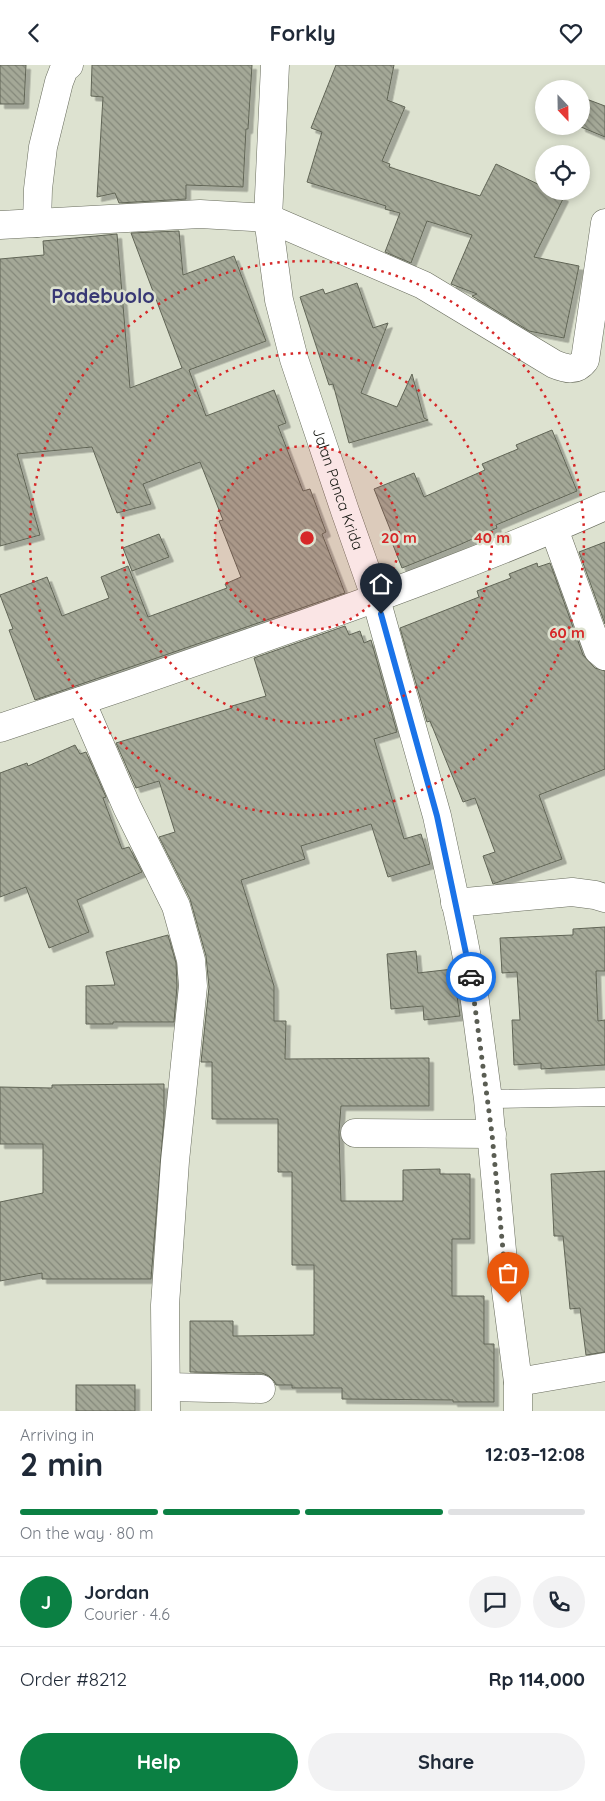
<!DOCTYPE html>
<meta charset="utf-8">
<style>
body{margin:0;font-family:Quicksand,sans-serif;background:#f2f2f3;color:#1f2937;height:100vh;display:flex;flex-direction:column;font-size:19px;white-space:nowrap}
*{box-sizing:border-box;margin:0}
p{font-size:16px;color:#747a83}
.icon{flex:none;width:28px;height:28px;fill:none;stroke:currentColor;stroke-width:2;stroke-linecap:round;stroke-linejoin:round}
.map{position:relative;height:1346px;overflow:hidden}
.drawer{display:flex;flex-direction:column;background:#fff;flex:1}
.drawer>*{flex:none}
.needle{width:32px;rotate:158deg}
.buttons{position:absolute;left:535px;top:15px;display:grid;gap:10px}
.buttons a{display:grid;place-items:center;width:55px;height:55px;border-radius:50%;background:#fff;box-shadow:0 2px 8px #0003;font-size:25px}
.pin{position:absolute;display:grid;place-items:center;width:42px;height:42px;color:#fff;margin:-51px -21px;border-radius:50% 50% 50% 0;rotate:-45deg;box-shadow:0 0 5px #0007}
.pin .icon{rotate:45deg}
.courier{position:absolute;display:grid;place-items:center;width:50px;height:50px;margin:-25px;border:4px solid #1a73e8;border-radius:50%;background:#fff;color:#222;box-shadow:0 1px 6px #0007}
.headline em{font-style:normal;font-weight:800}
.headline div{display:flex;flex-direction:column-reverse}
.headline{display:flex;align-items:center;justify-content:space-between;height:85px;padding:0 20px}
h1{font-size:32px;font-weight:800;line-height:38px}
.bar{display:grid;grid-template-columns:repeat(4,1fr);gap:8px 5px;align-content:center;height:60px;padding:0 20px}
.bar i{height:6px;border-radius:4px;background:#e0e1e3}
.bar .current{background:#0b8043}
.bar p{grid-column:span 4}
.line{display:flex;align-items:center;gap:12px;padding:0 20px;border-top:1px solid #e0e1e3}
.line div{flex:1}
.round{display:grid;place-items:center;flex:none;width:52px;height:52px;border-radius:26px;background:#f2f2f3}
.primary-button{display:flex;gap:10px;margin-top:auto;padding:10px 20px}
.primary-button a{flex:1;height:58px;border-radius:30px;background:#0b8043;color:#fff;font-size:20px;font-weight:800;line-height:58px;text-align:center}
.primary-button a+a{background:#f2f2f3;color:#1f2937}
header{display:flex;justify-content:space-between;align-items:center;height:65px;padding:0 20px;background:#fff;font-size:22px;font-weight:800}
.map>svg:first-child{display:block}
.building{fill:url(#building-back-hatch);stroke:#616556;filter:url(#shadow)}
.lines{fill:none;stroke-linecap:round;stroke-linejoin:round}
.lane-casing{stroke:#686c5d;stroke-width:19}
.street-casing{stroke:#686c5d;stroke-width:29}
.lane{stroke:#fff;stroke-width:18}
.street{stroke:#fff;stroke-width:28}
.done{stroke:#5a5d53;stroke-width:5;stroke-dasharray:0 9}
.route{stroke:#1a73e8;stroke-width:6}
.ring{fill:none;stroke:#d62828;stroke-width:2.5;stroke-dasharray:2.5 5}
.labels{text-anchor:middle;stroke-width:5;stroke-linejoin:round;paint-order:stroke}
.street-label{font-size:15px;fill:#141610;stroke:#dde2d0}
.district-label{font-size:20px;font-weight:bold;fill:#383874;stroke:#dde2d0}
.centre{fill:#d62828;stroke:#dde2d0;stroke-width:2.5}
.ring-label{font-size:15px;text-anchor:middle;font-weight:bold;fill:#d62828;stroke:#dde2d0;stroke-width:5;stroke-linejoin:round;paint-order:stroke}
</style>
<header><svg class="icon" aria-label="back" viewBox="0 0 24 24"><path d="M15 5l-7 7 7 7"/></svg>Forkly<svg class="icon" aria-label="heart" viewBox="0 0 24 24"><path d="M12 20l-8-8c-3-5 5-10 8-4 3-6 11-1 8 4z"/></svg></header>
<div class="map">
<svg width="605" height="1346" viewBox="0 0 605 1346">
<defs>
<pattern id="building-back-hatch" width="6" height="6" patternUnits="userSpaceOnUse" patternTransform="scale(1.25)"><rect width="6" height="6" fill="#a4a897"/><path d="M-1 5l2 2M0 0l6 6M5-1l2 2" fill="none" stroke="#84887a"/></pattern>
<filter id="shadow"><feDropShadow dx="4.5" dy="4.5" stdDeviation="0" flood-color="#0004"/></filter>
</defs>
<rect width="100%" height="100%" fill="#dde2d0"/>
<g class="building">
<path d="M0,0h26l-2,39h-24z"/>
<path d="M92,0h160l-4,64h-2l-3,58 -57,-2v14l-67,4 -4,-10 -18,4 6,-100 -12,-1z"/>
<path d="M336,0h58l-7,35 18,7 -23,54 8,3 -1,3 91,29 16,-32 48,23v4h8l12,6 -30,60 45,9 -15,72 -35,-7 -57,-35 5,-2 -26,-10 21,-49 -45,-14 -16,42 -26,-11 15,-39 -15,-4 1,-3 -79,-24 15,-50 -11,-4z"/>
<path d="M581,32l24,9v31l-24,-10z"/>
<path d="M179,166l4,44 51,-19 32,85 -77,29 17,46 68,-26 12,33 -8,3 25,65 7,-2 16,43 -4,2 23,59 -310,107 -26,-70 4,-1 -13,-34 47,-18 15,39 47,-18 -8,-21 27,-11 20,51 79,-29 -2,-4 16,-7 -22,-56 4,-1 -23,-58 -57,22 8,20 -34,9 -25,-66 -75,7 23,81 -40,11v-287l44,-4 -1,-14 74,-7 13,154 52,-20 -51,-135z"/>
<path d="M357,218l16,45 15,-5 -27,70 36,14 15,-33 12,44 4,2 -79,23 -16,-59 -4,1 -29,-88 23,-8 2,5z"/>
<path d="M552,365l25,61 -81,34 1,3 -38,17 -57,23 -9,-23 3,-1 -22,-55 40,-16 10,24 61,-27 -3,-6 36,-15 -2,-4z"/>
<path d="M159,469l10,23 -37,14 -9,-23z"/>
<path d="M605,477v82l-26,-72z"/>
<path d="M537,498l1,4 12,-4 33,92 12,13 10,3v98l-66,26 23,64 -69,25 -10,-28 12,-4 -20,-54 -12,4 -33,-81 -3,1 -27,-94 79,-31 -2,-6 34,-13 -2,-4z"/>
<path d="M345,561l4,9 11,-4 4,12 7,-3 26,92 -23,7 30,100 17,-5 9,30 -42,13 -17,-53 -70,22 4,13 -64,21 33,106v35h12l-1,38 144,-1v48h-88l-2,26 2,69h62v-31l37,-1v5h30v65h-18v57h32v48h10v58h-41v-2l-111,-1v-11h-50v-3h-16l-2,-4 -5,-5 -7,-3 -72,-1v-51h43v15l81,-1v-70h-22v-93h-14v-53h-66v-57h-11l8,-75 -3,-31 -16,-57 -31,-62 16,-5 -16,-51 -23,7 -20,-45 116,-35v-2l34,-10 -12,-38z"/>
<path d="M75,680l5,9 6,-2 20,45 -3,1 19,51 7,-2 13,25 -65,28 12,32 -40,16 -23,-61 -26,10v-124l27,-10 1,3z"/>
<path d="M605,862v44h-9l2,50 7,-1v45l-64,4v-6l-27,2 -2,-45h8l-3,-48 -15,1 -2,-35 73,-3v-6z"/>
<path d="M168,870l8,28 1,23 -3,36h-61v2h-27v-38l29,-1 -9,-33z"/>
<path d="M416,886l2,22 35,-4 7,47 -36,4 -1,-14 -32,3 -4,-55z"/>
<path d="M164,1019v35l-13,160h-109v-6l-42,8v-79l43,-9v-49h-43v-57l52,1v-3z"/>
<path d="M605,1106v181l-19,3 -6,-47 -10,1 -7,-73h-9l-3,-62z"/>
<rect x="76" y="1320" width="59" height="26"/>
</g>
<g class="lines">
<g class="lane-casing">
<path id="lane" d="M488,1034l117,-2"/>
</g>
<g class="street-casing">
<g id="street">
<path id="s1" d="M275,0l-7,153 11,82 15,59 51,152 31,88 61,217 25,116 12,62 14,105 17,184 13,99v29"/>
<path d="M37,158l1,-34 5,-42 16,-65 5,-13 5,-4"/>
<path d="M0,160l200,-11 68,4 155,67 131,79c12,5 22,8 31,-4l20,-137"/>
<path d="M554,464l44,121 7,6"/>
<path d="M81,636l46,106 49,99 15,54 2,26 -18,175 -10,144 1,106"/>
<path d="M0,663c85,-28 170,-57 255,-87 118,-41 236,-84 350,-135"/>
<path d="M455,838l117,-11 23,3 10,3"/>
<path d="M355,1068l137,1"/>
<path d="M518,1317l87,-15"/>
<path d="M167,1322l94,2"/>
</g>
</g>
<use href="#lane" class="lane"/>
<use href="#street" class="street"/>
</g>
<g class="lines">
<path class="done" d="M471,912l21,157 16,169"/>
<path class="route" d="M381,549l56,202 34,161"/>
</g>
<circle cx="307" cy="473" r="92" fill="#d62828" fill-opacity=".12"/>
<g class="ring">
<circle cx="307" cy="473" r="92"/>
<circle cx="307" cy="473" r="185"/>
<circle cx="307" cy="473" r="277"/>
</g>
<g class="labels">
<g class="street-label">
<text dy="5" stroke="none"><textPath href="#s1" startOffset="434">Jalan Panca Krida</textPath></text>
</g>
<g class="district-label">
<text x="103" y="238">Padebuolo</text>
</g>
</g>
<circle cx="307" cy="473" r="8" class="centre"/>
<g class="ring-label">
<text x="399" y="478">20 m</text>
<text x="492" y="478">40 m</text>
<text x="567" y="573">60 m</text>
</g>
</svg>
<div class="buttons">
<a><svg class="needle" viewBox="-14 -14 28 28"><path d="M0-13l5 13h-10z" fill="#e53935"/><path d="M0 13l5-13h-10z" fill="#747a83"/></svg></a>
<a><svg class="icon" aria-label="locate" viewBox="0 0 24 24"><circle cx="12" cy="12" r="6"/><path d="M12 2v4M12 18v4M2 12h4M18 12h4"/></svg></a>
</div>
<div class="pin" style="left:508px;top:1238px;background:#ea580c"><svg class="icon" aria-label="bag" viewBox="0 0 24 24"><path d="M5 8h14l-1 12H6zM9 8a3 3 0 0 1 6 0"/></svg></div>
<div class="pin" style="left:381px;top:549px;background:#1f2937"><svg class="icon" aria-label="home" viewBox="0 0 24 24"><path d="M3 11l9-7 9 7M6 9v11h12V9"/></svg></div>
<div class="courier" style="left:471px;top:912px"><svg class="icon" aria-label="car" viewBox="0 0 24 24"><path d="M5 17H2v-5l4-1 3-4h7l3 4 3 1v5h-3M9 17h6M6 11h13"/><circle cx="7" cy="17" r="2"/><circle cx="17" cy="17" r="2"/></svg></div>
</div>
<section class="drawer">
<div class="headline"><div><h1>2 min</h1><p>Arriving in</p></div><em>12:03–12:08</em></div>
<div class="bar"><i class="current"></i><i class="current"></i><i class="current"></i><i></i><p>On the way · 80 m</p></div>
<div class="line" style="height:90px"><b class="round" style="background:#0b8043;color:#fff">J</b><div><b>Jordan</b><p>Courier · 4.6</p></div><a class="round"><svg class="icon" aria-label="chat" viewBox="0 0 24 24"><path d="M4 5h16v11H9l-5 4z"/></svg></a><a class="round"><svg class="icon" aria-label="phone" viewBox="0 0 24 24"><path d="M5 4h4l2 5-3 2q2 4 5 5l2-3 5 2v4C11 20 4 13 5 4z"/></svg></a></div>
<div class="line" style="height:65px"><div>Order #8212</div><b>Rp 114,000</b></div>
<div class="primary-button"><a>Help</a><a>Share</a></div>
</section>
